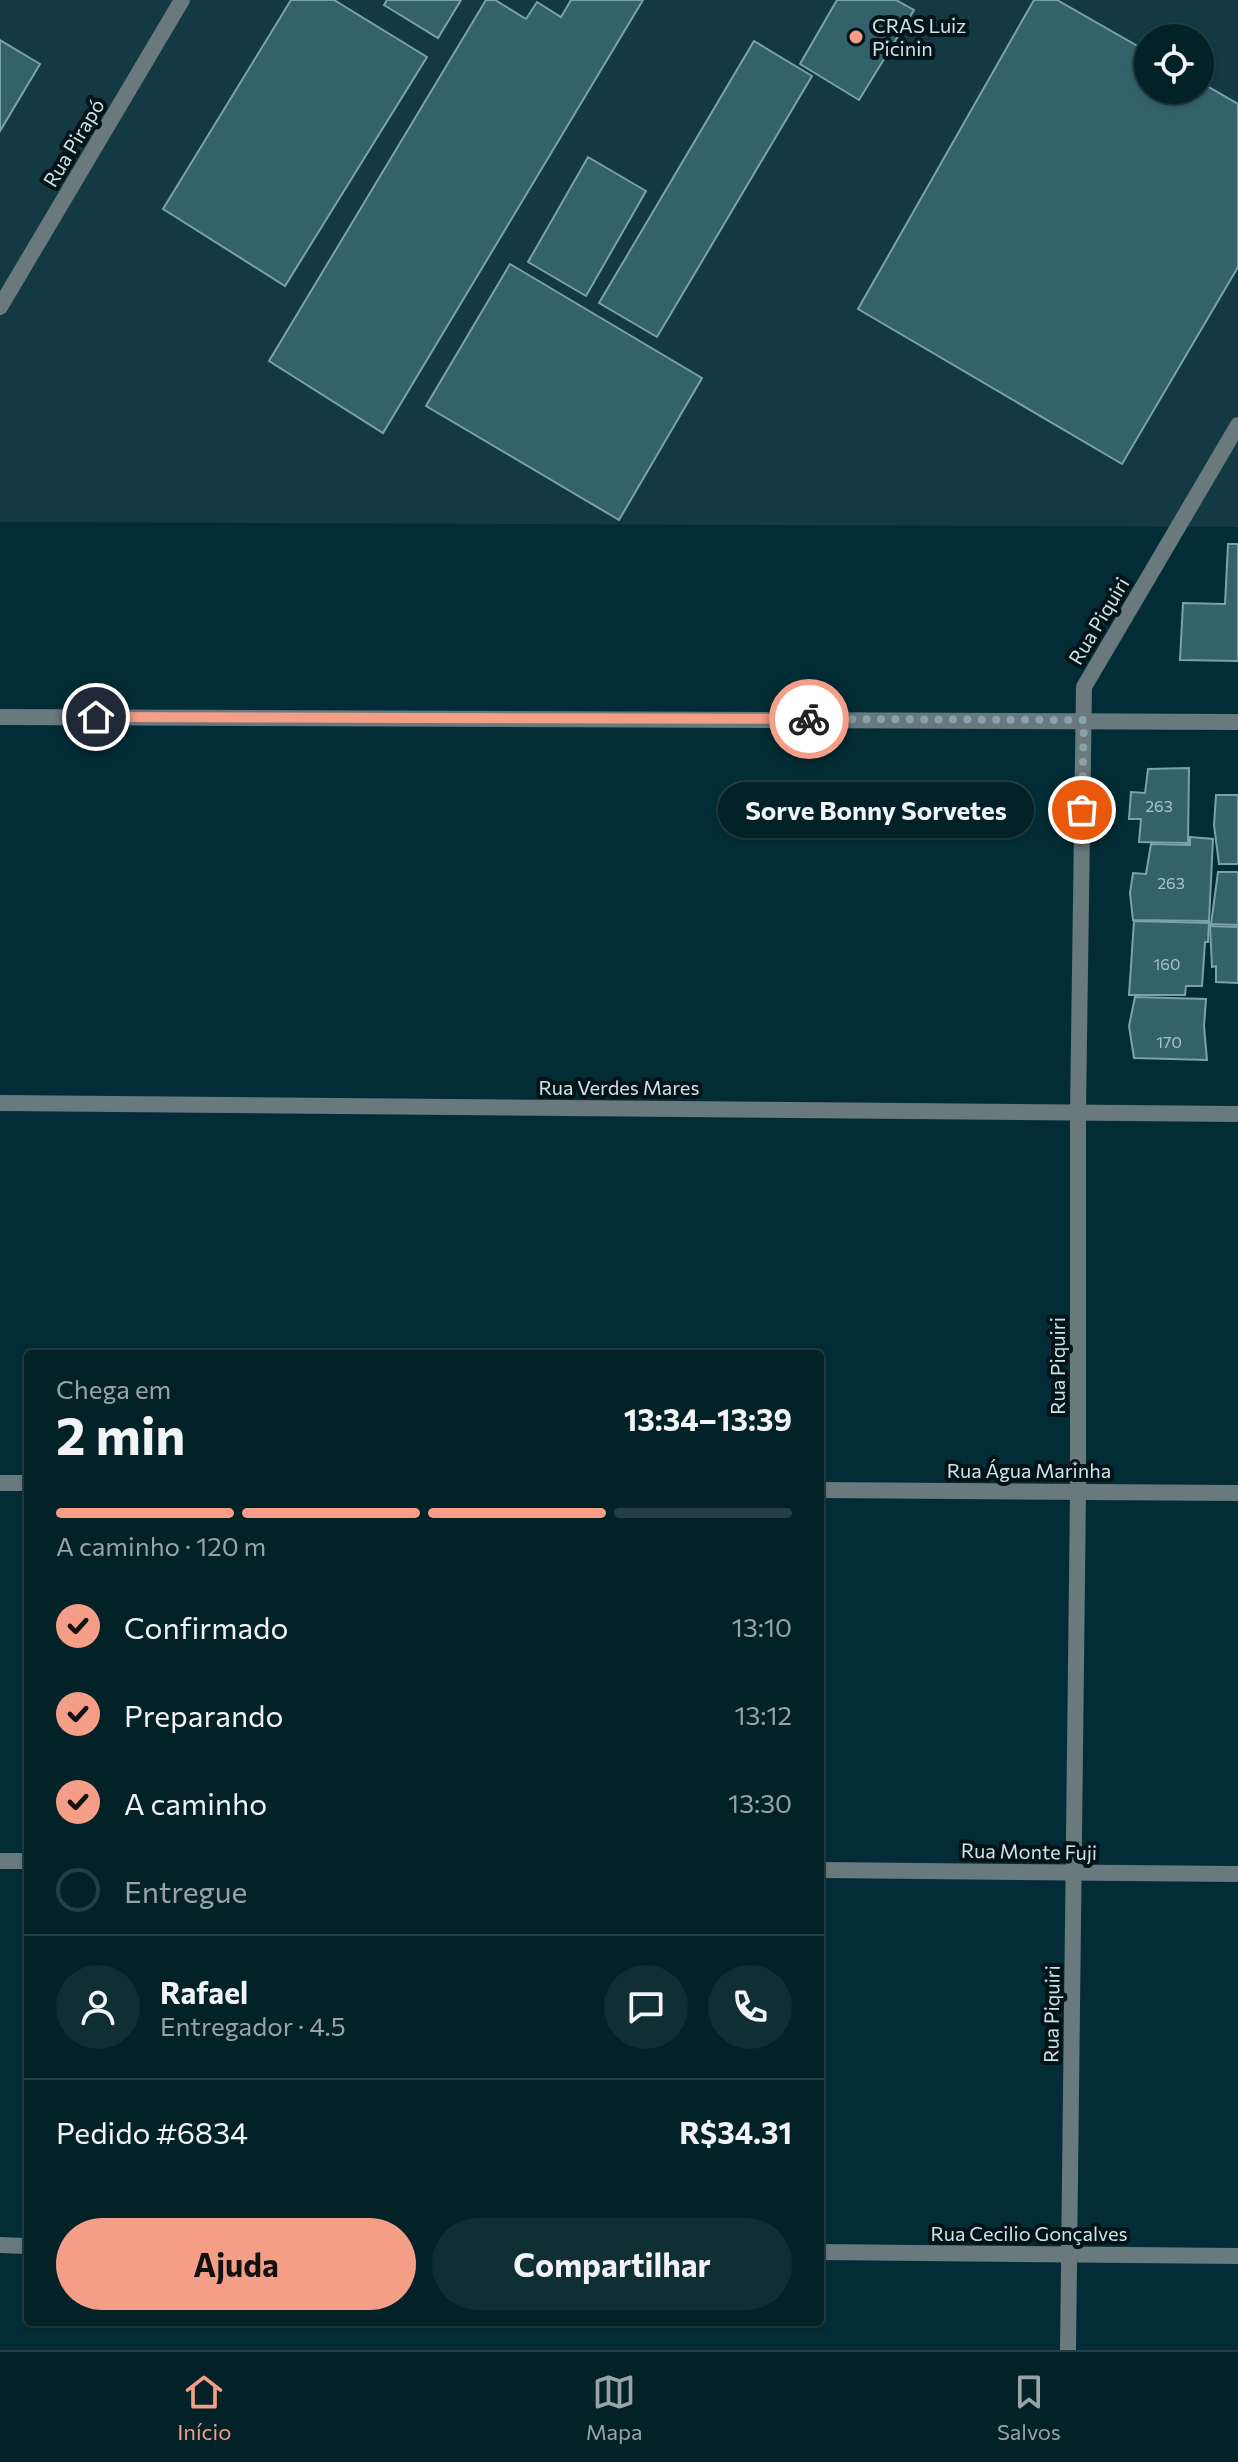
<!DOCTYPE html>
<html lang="pt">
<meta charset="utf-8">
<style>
body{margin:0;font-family:Commissioner,sans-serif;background:#102f34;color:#f1f3f6;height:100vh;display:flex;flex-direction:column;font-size:30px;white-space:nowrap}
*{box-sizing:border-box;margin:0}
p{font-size:26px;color:#96a4a8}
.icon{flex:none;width:44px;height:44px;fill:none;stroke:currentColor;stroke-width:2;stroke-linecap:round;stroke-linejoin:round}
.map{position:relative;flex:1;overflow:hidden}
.panel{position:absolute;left:24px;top:1350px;width:800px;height:976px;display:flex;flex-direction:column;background:#022228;border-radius:8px;box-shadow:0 2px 6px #0004,0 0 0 2px #233f45}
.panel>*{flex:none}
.controls{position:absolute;left:1134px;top:24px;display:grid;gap:16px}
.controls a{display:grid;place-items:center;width:80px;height:80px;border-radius:50%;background:#022228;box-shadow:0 2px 6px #0004,0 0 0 2px #233f45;font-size:40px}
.pin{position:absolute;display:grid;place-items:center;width:68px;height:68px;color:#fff;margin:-34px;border:4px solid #fff;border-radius:50%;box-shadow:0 2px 8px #0007}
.courier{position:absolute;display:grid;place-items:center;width:80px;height:80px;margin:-40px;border:6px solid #f49e87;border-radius:50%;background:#fff;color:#222;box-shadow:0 2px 10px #0007}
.bubble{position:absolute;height:56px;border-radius:28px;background:#022228;box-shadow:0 2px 6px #0004,0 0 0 2px #233f45;font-size:26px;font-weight:700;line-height:56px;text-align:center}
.head em{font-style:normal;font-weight:700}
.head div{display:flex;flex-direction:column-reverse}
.head{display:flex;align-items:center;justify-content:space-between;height:136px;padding:0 32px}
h1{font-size:52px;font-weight:700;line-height:60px}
.bar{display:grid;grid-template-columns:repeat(4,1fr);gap:12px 8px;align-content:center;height:96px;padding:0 32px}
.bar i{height:10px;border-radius:6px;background:#233f45}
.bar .selected{background:#f49e87}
.bar p{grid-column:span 4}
.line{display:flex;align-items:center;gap:20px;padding:0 32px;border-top:2px solid #233f45}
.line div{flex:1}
.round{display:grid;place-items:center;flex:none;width:84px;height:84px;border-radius:42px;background:#102f34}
ol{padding:0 32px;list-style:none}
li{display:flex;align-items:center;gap:24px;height:88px}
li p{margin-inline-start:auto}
li .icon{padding:8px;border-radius:50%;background:#f49e87;color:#111;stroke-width:4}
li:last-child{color:#96a4a8}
li i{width:44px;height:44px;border:4px solid #233f45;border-radius:50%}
.button{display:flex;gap:16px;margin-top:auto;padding:16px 32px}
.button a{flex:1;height:92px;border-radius:48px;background:#f49e87;color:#111;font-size:32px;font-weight:700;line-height:92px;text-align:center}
.button a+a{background:#102f34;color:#f1f3f6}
.tab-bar{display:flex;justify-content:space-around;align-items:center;height:112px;border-top:2px solid #233f45;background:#022228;font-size:22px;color:#96a4a8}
.tab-bar a{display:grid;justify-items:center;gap:4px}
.tab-bar .selected{color:#f49e87}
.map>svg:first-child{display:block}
.built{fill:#133942;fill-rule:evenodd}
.building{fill:#33616c;stroke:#7aa2ad;stroke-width:2}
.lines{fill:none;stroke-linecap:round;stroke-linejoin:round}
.minor{stroke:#69797e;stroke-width:16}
.tertiary{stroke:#69797e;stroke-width:16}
.done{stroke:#87a3aa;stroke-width:8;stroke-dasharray:0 14.4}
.route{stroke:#f49e87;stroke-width:10}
.poi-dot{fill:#f49e87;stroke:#041317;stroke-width:3}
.labels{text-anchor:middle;stroke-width:8;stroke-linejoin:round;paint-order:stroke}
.number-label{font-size:16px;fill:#a7c2ca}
.poi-label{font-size:20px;fill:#cee3e9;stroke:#041317;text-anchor:start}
.street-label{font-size:20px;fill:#cee3e9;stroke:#041317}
</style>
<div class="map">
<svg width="1238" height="2350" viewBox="0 0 1238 2350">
<rect width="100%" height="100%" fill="#032d36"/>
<path class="built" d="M0,0h1238v527l-1238,-5zM1148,38h52v52h-52z"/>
<g class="building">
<path d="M291,0h43l93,57 -142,229 -122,-77z"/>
<path d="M387,0h74l-23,38 -54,-33z"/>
<path d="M486,0h9l31,19 11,-17 24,15 10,-17h72l-260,433 -114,-72z"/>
<path d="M837,0h59l18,10 -55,90 -59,-36z"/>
<path d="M1034,0h23l91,52v38h52v-8l38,22v163l-116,197 -264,-155z"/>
<path d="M0,40l40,24 -40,67z"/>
<path d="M754,41l58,35 -155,261 -58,-34z"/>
<path d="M588,157l58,34 -60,105 -58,-34z"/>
<path d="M510,264l192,114 -83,142 -193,-114z"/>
<path d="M1228,544h10v117l-58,-1 3,-57 42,1z"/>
<path d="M1189,768l-1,75 -49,-1 2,-23h-12l2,-27 14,1 3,-24z"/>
<path d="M1216,795h22v69h-19l-5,-39z"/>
<path d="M1190,837l23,2 -4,82 -76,-1 -3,-27 3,-20 13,1 5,-30 39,1z"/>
<path d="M1218,872h20v53l-27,-1z"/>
<path d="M1134,921l75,2 -1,19h-3l-3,44h-16l-1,9h-56z"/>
<path d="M1210,926l28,1v56l-22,-1v-16l-4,1z"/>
<path d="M1135,997l71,2 -2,27 3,34 -73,-2 -5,-32z"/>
</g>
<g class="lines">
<g class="minor">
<path d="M0,717l1238,5"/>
<path d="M0,1103l1238,11"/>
<path d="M0,1483h28"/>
<path d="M820,1490l418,3"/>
<path d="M0,1861h28"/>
<path d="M820,1870l418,4"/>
<path d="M0,2245l28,1"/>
<path d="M820,2252l418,4"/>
<path d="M1068,2350l10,-858v-380l6,-425 154,-262"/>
</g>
<path class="tertiary" d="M0,307l182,-307"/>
</g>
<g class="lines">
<path class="done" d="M809,719l275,1 -2,90"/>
<path class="route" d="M96,717l713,2"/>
</g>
<circle class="poi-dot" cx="856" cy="37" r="8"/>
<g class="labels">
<g class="number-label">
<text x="1159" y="812">263</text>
<text x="1171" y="889">263</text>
<text x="1167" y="970">160</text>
<text x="1169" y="1048">170</text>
</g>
<g class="poi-label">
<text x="872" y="33">CRAS Luiz<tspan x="872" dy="23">Picinin</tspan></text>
</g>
<g class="street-label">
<text transform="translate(74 143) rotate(-59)" y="7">Rua Pirapó</text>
<text transform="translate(1099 621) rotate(-59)" y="7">Rua Piquiri</text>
<text x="619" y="1095">Rua Verdes Mares</text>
<text transform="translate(1058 1366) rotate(-90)" y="7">Rua Piquiri</text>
<text x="1029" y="1478">Rua Água Marinha</text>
<text transform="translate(1029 1852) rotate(1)" y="7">Rua Monte Fuji</text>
<text transform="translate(1052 2014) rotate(-89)" y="7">Rua Piquiri</text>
<text x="1029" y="2241">Rua Cecilio Gonçalves</text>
</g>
</g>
</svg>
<div class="controls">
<a><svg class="icon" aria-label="locate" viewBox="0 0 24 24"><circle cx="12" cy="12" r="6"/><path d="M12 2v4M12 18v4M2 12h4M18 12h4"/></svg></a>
</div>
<div class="pin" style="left:1082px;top:810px;background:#ea580c"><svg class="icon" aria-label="bag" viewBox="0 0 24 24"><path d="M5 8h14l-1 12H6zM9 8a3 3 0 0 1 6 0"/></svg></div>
<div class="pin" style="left:96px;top:717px;background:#1f2937"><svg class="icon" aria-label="home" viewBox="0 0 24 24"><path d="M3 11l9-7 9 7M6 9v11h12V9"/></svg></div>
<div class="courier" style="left:809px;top:719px"><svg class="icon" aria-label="bike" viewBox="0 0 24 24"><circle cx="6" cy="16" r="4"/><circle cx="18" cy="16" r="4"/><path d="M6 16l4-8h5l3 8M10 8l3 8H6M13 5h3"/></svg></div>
<div class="bubble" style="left:718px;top:782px;width:316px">Sorve Bonny Sorvetes</div>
<section class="panel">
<div class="head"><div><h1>2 min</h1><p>Chega em</p></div><em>13:34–13:39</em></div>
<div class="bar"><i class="selected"></i><i class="selected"></i><i class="selected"></i><i></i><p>A caminho · 120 m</p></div>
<ol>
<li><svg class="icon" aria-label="check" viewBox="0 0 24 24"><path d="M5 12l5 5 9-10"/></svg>Confirmado<p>13:10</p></li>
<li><svg class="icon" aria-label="check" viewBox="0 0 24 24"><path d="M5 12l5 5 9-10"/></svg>Preparando<p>13:12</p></li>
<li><svg class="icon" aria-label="check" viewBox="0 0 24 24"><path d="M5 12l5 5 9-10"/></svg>A caminho<p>13:30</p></li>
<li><i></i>Entregue</li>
</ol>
<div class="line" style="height:144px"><a class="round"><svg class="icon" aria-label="person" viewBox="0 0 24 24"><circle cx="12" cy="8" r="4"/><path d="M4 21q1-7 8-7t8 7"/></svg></a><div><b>Rafael</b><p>Entregador · 4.5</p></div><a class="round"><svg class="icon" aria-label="chat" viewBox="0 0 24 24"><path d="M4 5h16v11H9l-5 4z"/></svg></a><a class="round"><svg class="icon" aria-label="phone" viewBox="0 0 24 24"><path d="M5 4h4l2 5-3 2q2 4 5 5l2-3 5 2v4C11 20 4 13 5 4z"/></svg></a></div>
<div class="line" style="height:104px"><div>Pedido #6834</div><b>R$34.31</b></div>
<div class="button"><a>Ajuda</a><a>Compartilhar</a></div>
</section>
</div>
<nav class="tab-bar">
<a class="selected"><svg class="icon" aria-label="home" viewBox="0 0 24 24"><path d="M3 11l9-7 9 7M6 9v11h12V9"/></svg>Início</a>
<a><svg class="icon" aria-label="map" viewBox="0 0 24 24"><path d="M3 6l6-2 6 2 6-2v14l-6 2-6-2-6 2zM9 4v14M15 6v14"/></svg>Mapa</a>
<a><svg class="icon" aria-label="saved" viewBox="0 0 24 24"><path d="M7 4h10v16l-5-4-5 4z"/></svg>Salvos</a>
</nav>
